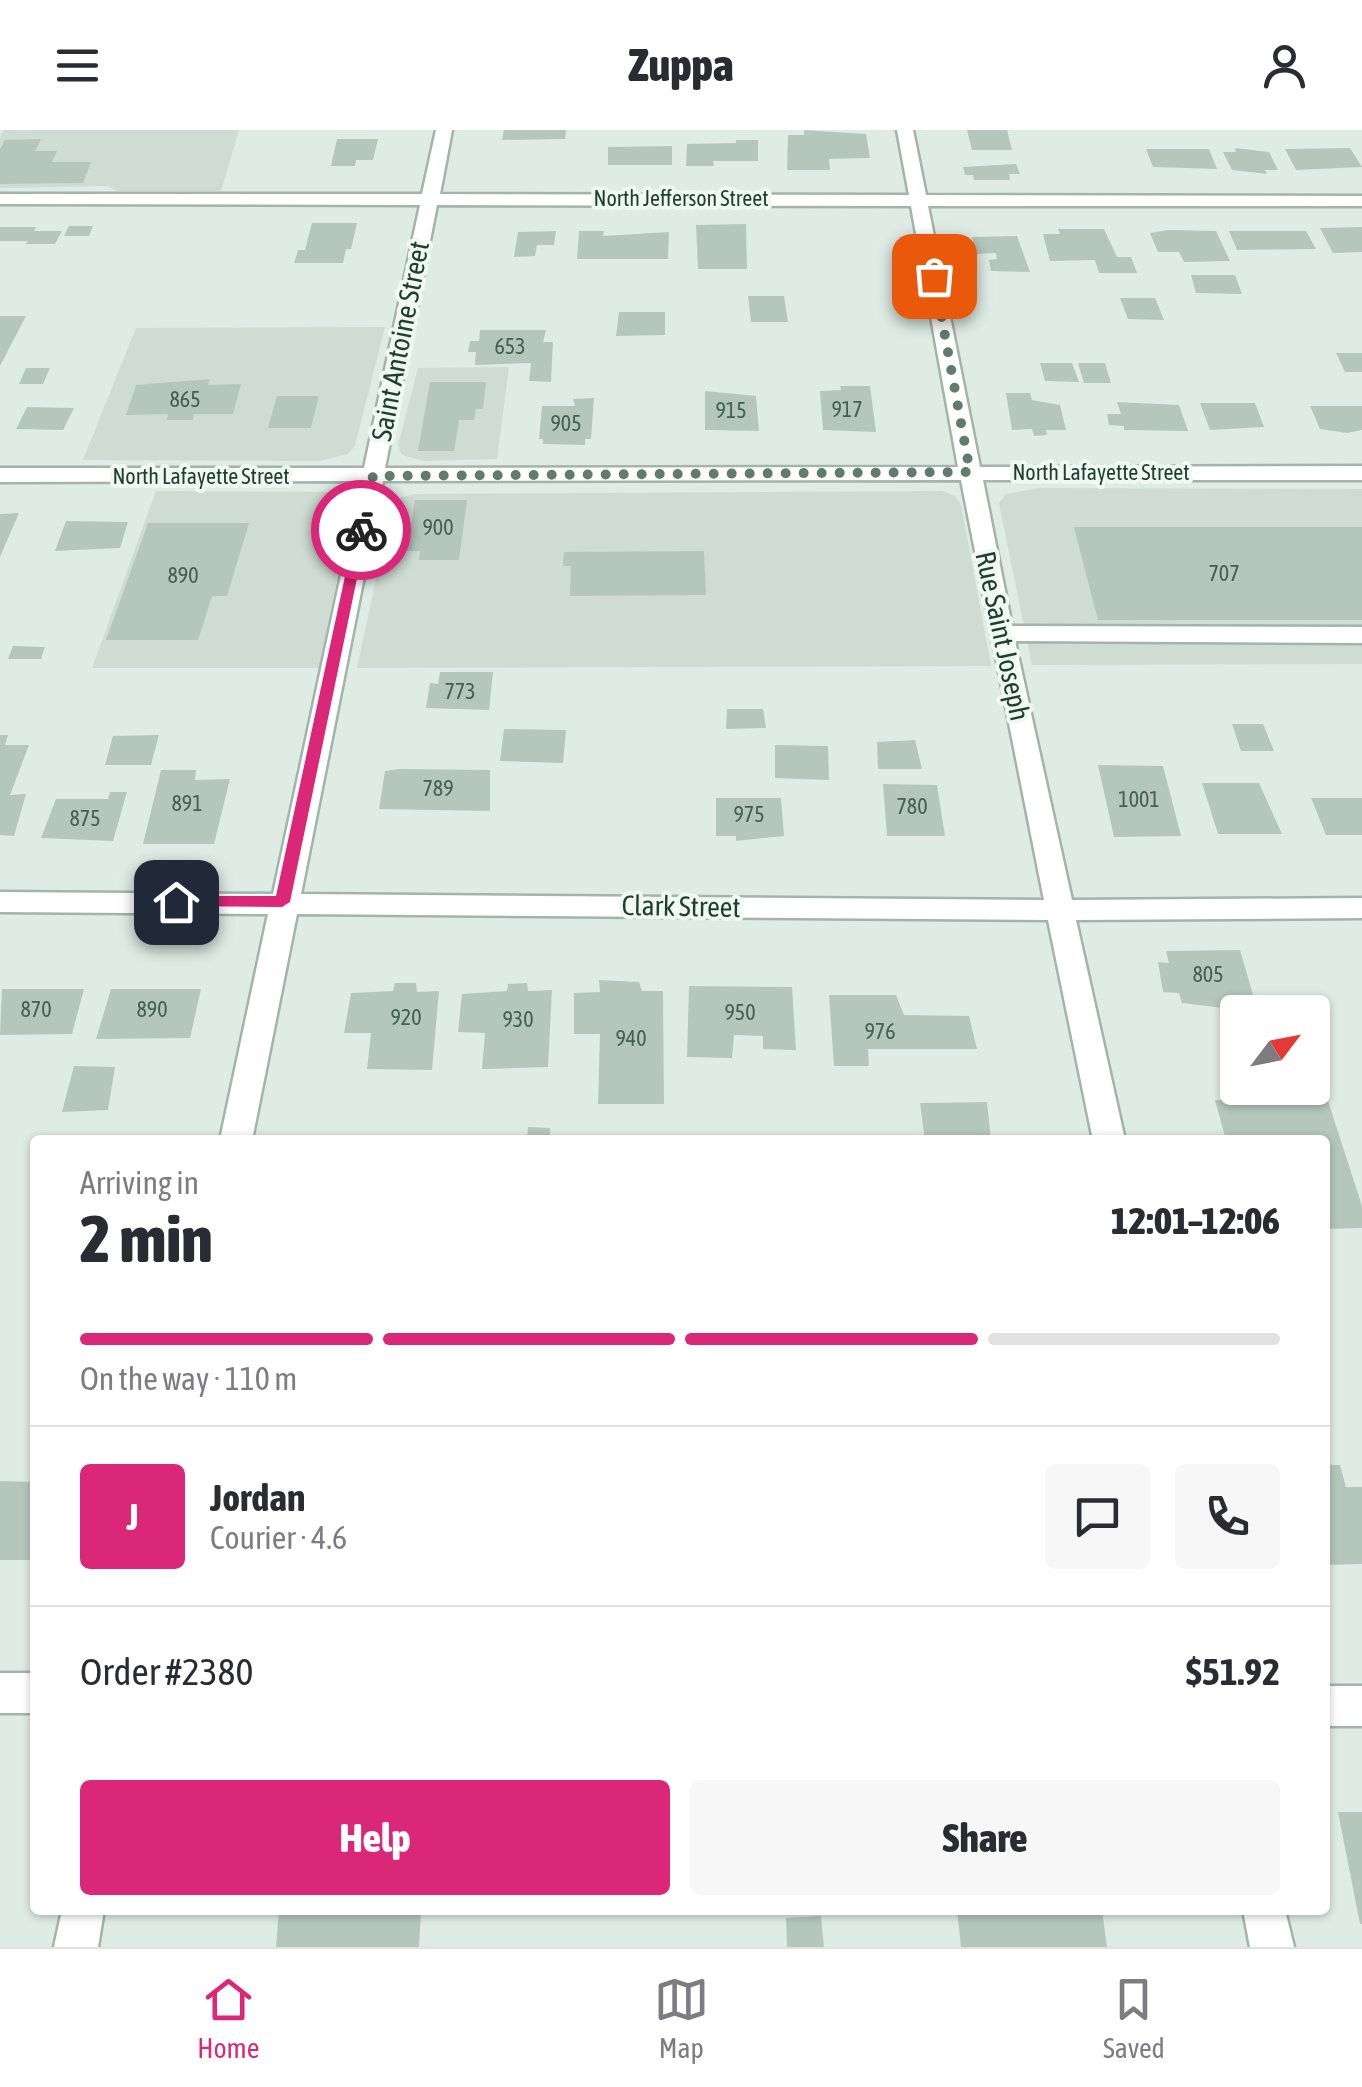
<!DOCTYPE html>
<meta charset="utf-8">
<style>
body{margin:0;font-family:"Asap Condensed",sans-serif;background:#f7f7f7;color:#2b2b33;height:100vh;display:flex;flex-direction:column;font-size:38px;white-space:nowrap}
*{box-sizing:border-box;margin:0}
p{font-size:32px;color:#7c7c81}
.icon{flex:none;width:55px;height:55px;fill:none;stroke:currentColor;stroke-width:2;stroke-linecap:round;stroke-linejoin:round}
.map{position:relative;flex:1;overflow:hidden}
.sheet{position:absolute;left:30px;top:1005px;width:1300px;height:780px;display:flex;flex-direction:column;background:#fff;border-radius:10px;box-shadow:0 2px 8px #0004}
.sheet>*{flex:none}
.needle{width:65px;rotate:58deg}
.controls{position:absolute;left:1220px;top:865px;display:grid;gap:20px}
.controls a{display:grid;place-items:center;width:110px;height:110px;border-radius:10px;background:#fff;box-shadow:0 2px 8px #0004;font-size:50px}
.pin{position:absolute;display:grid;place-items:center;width:85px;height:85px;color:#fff;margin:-42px;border-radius:20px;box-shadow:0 5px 15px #0006}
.courier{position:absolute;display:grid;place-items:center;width:100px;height:100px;margin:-50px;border:8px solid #db2777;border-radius:50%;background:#fff;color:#222;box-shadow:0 2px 12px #0007}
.headline em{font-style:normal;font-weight:800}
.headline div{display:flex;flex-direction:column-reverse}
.headline{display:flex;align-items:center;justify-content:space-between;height:170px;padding:0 50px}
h1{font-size:65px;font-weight:800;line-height:75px}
.bar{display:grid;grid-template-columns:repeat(4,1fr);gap:15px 10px;align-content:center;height:120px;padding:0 50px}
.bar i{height:12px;border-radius:8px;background:#e1e1e2}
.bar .current{background:#db2777}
.bar p{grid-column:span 4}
.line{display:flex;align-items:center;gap:25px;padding:0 50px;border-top:2px solid #e1e1e2}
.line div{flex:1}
.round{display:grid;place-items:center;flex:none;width:105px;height:105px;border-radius:10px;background:#f7f7f7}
.cta{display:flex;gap:20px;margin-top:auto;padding:20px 50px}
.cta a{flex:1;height:115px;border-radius:10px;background:#db2777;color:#fff;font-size:40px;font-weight:800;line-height:115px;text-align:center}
.cta a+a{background:#f7f7f7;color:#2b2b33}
header{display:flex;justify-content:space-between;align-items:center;height:130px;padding:0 50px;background:#fff;font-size:45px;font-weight:800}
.tab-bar{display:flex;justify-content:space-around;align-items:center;height:140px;border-top:2px solid #e1e1e2;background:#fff;font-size:28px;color:#7c7c81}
.tab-bar a{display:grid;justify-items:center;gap:5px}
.tab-bar .current{color:#db2777}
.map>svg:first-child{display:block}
.built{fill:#cedcd3}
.building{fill:#b5c7bd}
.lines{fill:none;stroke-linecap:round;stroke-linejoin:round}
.minor-casing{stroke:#a2b4ab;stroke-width:5}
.minor{fill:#fff;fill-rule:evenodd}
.route{fill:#db2777}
.done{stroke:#627b70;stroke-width:10;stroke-dasharray:0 18}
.labels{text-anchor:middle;stroke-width:8;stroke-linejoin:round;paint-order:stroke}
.far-street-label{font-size:22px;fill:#1f3e31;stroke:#f0f8f3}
.number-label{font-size:22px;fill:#446054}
.street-label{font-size:28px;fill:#1f3e31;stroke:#f0f8f3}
</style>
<header><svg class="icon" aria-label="menu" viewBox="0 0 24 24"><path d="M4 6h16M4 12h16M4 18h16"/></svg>Zuppa<svg class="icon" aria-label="person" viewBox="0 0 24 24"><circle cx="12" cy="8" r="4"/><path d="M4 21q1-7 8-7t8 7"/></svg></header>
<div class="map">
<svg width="1362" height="1817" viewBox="0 0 1362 1817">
<rect width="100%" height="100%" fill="#dfece5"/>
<g class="built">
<path d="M4,0h235l-18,61h-104l-9,-5 -108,2v-51z"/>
<path d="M385,197l-30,119 -7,8 -28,7 -237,-1 53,-132z"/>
<path d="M509,237l-12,92 -73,2 -22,-6 -4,-10 20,-77z"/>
<path d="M1039,358l323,1v175l-330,1 -33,-162 7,-9z"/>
<path d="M156,361l177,1 14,4 5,9 -33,163h-227z"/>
<path d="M942,361l13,5 6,8 30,162 -634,2 35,-163 8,-7 15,-4z"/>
</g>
<g class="building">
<path d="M504,0h62l-1,9 -63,1z"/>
<path d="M804,0l62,4 4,24 -41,1 1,11h-43l1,-35h16z"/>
<path d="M967,0h40l5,20h-40z"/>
<path d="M41,9l-6,12h22l-5,11h39l-8,21 -83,1v-35l5,-9z"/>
<path d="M337,9h41l-5,21h-17l-1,6h-24z"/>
<path d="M736,10h22v21h-45l1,5h-28l1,-22 49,-1z"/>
<path d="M672,16v19h-64v-18z"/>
<path d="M1235,18l34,4 9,18h-13l2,4 -35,-4 -9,-18h13z"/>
<path d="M1350,18l12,19 -66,3 -11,-21z"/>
<path d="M1146,19h63l8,20 -64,-2z"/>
<path d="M1016,34l4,10h-11l1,6h-36l-1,-5h-8l-2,-8z"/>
<path d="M312,93h45l-6,26h-5l-3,14h-49l4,-13h7z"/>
<path d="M746,94l1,45h-49l-2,-44z"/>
<path d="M69,96h24l-4,10h-25z"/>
<path d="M0,97h36l-2,4h28l-7,13h-29l2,-3h-28z"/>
<path d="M1362,97v25l-29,1 -13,-25z"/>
<path d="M1058,99h46l13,28h14l6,16h-38l-4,-13 -45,1 -7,-27h17z"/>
<path d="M1168,100l48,1 14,30 -46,1 -5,-10h-21l-8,-19z"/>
<path d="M556,101l-2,14h-17l-2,11 -21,1 4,-25z"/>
<path d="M579,101h25l-1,5 66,-4 -1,27h-91z"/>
<path d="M1229,101h77l10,18 -79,1z"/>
<path d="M1017,106l13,36 -39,-1 -2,-11 8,-1 -1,-6 -20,1 -4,-17z"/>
<path d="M1191,145h44l7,19 -46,-1z"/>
<path d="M748,166h36l4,26h-37z"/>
<path d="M1120,168h35l9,22 -36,-1z"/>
<path d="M619,182h46v23l-49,1z"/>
<path d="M0,186h26l-26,50z"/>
<path d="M480,200h66l-3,12h10l-2,40 -22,-1 2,-18 -56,2 1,-13h-8l2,-11h9z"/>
<path d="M1336,223h26v19h-17z"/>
<path d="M1040,233h32l7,19 -34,-1z"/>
<path d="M1078,233h27l6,20h-27z"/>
<path d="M26,238h24l-7,16h-24z"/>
<path d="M210,249l-2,6 33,-1 -8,30h-39l-1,6h-26l1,-6 -42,1 10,-30z"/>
<path d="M430,252h56l-3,27h-7l-2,11h-15l-5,31h-36z"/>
<path d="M840,256h30l6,46 -53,-2 -3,-39 21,-1z"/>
<path d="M705,261l51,5 3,35 -54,-1z"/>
<path d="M1006,263h24l2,7 28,5 6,25h-20l1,5 -13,1 -2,-7 -20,1z"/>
<path d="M277,266h42l-8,32h-43z"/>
<path d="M594,268l-3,41h-6v6l-42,-1v-5h-4l3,-33h33l-2,-7z"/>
<path d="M1117,272l62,3 9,26 -64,-1v-4l-15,-1 -2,-11h14z"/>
<path d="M1200,273h55l9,24 -54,3z"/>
<path d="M1310,276h52v24l-15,3 -27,-4z"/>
<path d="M27,277l47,1 -11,22 -47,-1z"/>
<path d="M415,370h52l-8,60h-40l1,-9h-13z"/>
<path d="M19,383l-19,44v-43z"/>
<path d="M66,391l62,1 -8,26 -65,3z"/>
<path d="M148,393h101l-22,73h-15l-14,44h-92z"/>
<path d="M1074,397h288v93h-264z"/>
<path d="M704,421l2,44 -136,1 1,-30h-8l1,-14z"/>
<path d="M13,516l32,1 -4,12h-33z"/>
<path d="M440,542h53l-4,38 -63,-2 4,-25 8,1z"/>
<path d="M727,579h36l3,19 -40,1z"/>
<path d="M1232,594h31l11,27h-33z"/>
<path d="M504,599l62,1 -3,33 -63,-2z"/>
<path d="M0,605h8l-3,10h24l-19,50 16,-1 -12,42 -14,-1z"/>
<path d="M159,605l-8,30h-46l8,-29z"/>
<path d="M915,610l7,29h-44l-1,-27z"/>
<path d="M775,615l53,1 1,34 -54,-2z"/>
<path d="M1098,635l65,1 18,70 -67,1z"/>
<path d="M399,639l91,1v41l-111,-2 6,-38z"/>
<path d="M161,640h35l-1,10 35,-1 -16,65h-71z"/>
<path d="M1202,653h57l23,51h-64z"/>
<path d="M883,654l54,1 8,51h-58z"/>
<path d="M110,662h17l-14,49 -72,-3 15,-39h52z"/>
<path d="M716,668h65l3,38 -48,5v-5h-20z"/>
<path d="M1311,668h51v37h-36z"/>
<path d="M1240,820l16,55 -33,3 -41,-5 -3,-10 -16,-1 -5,-30 11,1 -3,-12z"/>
<path d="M599,850l40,2 3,9h21l1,113h-66l2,-70h-26v-41l26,-1z"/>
<path d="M395,853h21l1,9 22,-1 -7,79 -65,-1 4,-36h-27l7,-40 42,-2z"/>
<path d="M527,853l1,8 24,-1 -4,77 -66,2 3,-36 -27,-1 4,-38 45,-3 1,-7z"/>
<path d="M689,856l103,1 4,63 -33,-1v-13l-29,-1 -2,23 -45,-1z"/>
<path d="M2,859h82l-12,45 -72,1z"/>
<path d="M111,859h90l-11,49 -94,1z"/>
<path d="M829,865h67l8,20 65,1 8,33h-109l1,17h-35z"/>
<path d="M74,936l41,1 -7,43 -46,2z"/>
<path d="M1215,970l113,1 34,105v22l-37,1v-89h-99z"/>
<path d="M987,972l4,38h-66l-5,-37z"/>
<path d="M528,997l22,1v12h-23z"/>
<path d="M1325,1335h15l6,22h16v77l-37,1z"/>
<path d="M0,1351l35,1v78h-35z"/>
<path d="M1338,1682h24v112h-2z"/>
<path d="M279,1780l142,1 -2,36h-143z"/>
<path d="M957,1780h145l5,37h-146z"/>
<path d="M821,1786l3,31h-37l-1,-29z"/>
</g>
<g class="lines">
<g class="minor-casing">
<g id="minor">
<path d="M436,0h16l-12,64 469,1 -12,-65h16l13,65 436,1v10h-434l52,261 382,-1v14h-379l29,146 350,1v16l-347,-2 57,259 290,-2v20l-286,2 49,220h-32l-45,-220 -751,-6 -45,226h-32l48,-226 -268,-2v-20l273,2 88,-413 -361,1v-14h364l56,-263 -420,-1v-10h422zM437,75l474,1 47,261 -573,1zM961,350l83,420 -743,-6 82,-413z"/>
<rect x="0" y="1543" width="35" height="40"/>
<rect x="1325" y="1556" width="37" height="40"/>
<path d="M62,1780h42l-6,37h-44z"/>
<path d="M1243,1780h42l9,37h-44z"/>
</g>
</g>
<use href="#minor" class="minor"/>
</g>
<path class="route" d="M361,396l6,4 -77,372 -8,5 -111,-1v-8l5,-2h100l79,-366z"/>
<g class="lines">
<path class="done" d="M361,400l12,-54 597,-4 -36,-196"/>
</g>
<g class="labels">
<g class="far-street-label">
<text x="681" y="76">North Jefferson Street</text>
<text x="1101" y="350">North Lafayette Street</text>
<text x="201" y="354">North Lafayette Street</text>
</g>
<g class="number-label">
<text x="510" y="224">653</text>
<text x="185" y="277">865</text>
<text x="847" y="287">917</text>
<text x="731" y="288">915</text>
<text x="566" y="301">905</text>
<text x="438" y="405">900</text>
<text x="1224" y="451">707</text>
<text x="183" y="453">890</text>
<text x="460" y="569">773</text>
<text x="438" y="666">789</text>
<text x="1139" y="677">1001</text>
<text x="187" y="681">891</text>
<text x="912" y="684">780</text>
<text x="749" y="692">975</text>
<text x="85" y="696">875</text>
<text x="1208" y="852">805</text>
<text x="36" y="887">870</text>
<text x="152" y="887">890</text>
<text x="740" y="890">950</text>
<text x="406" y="895">920</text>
<text x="518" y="897">930</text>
<text x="880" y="909">976</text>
<text x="631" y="916">940</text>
</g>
<g class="street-label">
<text transform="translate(400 211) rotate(-79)" y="10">Saint Antoine Street</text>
<text transform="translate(1003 506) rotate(78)" y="10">Rue Saint Joseph</text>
<text transform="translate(681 776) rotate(1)" y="10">Clark Street</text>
</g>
</g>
</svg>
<div class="controls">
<a><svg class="needle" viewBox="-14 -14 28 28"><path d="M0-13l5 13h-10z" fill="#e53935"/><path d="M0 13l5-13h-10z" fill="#7c7c81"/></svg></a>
</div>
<div class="pin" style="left:934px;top:146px;background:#ea580c"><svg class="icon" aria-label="bag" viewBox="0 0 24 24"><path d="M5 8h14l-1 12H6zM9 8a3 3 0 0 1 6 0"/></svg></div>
<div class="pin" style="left:176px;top:772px;background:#1f2937"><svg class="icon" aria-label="home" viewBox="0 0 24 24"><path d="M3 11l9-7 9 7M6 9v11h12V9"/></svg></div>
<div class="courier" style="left:361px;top:400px"><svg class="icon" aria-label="bike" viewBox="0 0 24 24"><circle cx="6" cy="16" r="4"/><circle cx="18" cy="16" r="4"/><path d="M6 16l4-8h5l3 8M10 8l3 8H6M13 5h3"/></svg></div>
<section class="sheet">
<div class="headline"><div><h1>2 min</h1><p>Arriving in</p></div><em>12:01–12:06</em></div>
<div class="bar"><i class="current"></i><i class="current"></i><i class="current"></i><i></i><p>On the way · 110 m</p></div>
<div class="line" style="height:180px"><b class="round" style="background:#db2777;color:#fff">J</b><div><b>Jordan</b><p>Courier · 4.6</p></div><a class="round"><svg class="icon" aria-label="chat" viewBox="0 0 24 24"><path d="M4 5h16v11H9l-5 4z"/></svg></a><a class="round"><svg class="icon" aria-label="phone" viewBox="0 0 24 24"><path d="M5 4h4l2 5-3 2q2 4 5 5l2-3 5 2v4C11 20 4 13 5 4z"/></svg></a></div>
<div class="line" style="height:130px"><div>Order #2380</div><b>$51.92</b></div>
<div class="cta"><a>Help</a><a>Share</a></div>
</section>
</div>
<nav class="tab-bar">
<a class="current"><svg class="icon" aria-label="home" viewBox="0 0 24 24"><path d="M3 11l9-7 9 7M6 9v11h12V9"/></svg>Home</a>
<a><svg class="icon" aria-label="map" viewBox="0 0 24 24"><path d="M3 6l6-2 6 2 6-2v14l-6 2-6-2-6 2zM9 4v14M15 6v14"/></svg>Map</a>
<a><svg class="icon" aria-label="saved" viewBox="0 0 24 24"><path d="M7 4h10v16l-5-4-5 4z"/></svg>Saved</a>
</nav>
